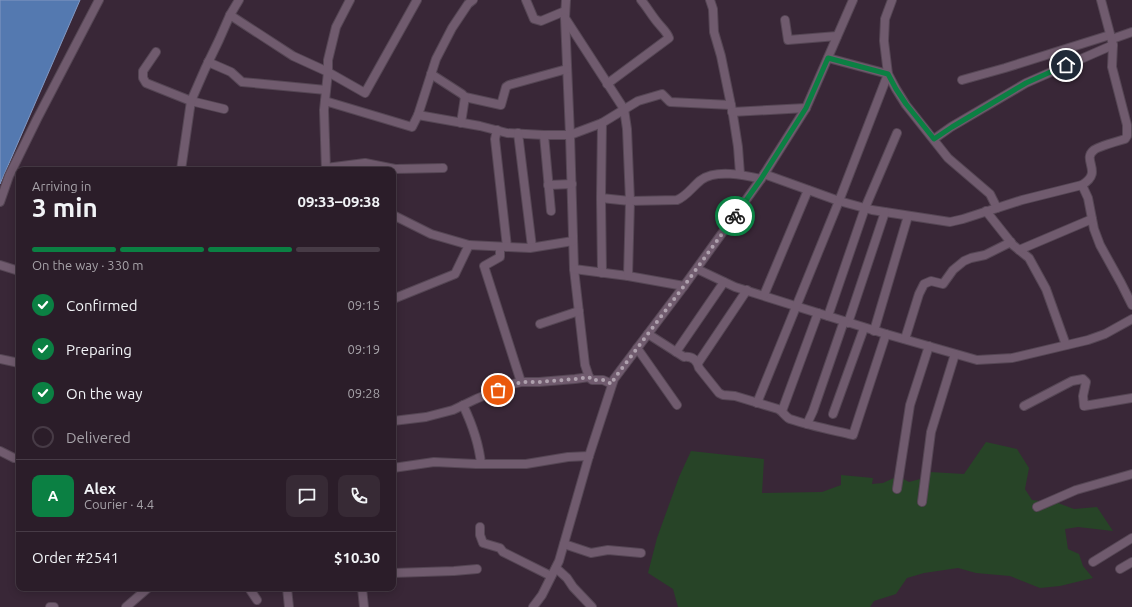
<!DOCTYPE html>
<meta charset="utf-8">
<style>
body{margin:0;font-family:Ubuntu,sans-serif;background:#372a35;color:#f1f3f6;height:100vh;display:flex;flex-direction:column;font-size:15px;white-space:nowrap}
*{box-sizing:border-box;margin:0}
p{font-size:13px;color:#a6a2a8}
.icon{flex:none;width:22px;height:22px;fill:none;stroke:currentColor;stroke-width:2;stroke-linecap:round;stroke-linejoin:round}
.map{position:relative;flex:1;overflow:hidden}
.side{position:absolute;left:16px;top:167px;width:380px;height:424px;display:flex;flex-direction:column;background:#2b1d29;border-radius:8px;box-shadow:0 2px 10px #0003,0 0 0 1px #473b46}
.side>*{flex:none}
.pin{position:absolute;display:grid;place-items:center;width:34px;height:34px;color:#fff;margin:-17px;border:2px solid #fff;border-radius:50%;box-shadow:0 1px 4px #0007}
.courier{position:absolute;display:grid;place-items:center;width:40px;height:40px;margin:-20px;border:3px solid #0b8043;border-radius:50%;background:#fff;color:#222;box-shadow:0 1px 5px #0007}
.summary em{font-style:normal;font-weight:600}
.summary div{display:flex;flex-direction:column-reverse}
.summary{display:flex;align-items:center;justify-content:space-between;height:68px;padding:0 16px}
h1{font-size:26px;font-weight:600;line-height:30px}
.bar{display:grid;grid-template-columns:repeat(4,1fr);gap:6px 4px;align-content:center;height:48px;padding:0 16px}
.bar i{height:5px;border-radius:3px;background:#473b46}
.bar .current{background:#0b8043}
.bar p{grid-column:span 4}
.line{display:flex;align-items:center;gap:10px;padding:0 16px;border-top:1px solid #473b46}
.line div{flex:1}
.round{display:grid;place-items:center;flex:none;width:42px;height:42px;border-radius:8px;background:#372a35}
ol{padding:0 16px;list-style:none}
li{display:flex;align-items:center;gap:12px;height:44px}
li p{margin-inline-start:auto}
li .icon{padding:4px;border-radius:50%;background:#0b8043;color:#fff;stroke-width:4}
li:last-child{color:#a6a2a8}
li i{width:22px;height:22px;border:2px solid #473b46;border-radius:50%}
.map>svg:first-child{display:block}
.green{fill:#274427}
.water{fill:#5479b0;stroke:#8298c2}
.lines{fill:none;stroke-linecap:round;stroke-linejoin:round}
.minor-casing{stroke:#554654;stroke-width:10}
.minor{stroke:#705b6e;stroke-width:8}
.done{stroke:#aea0ad;stroke-width:4;stroke-dasharray:0 7.2}
.route{stroke:#0b8043;stroke-width:5}
</style>
<div class="map">
<svg width="1132" height="607" viewBox="0 0 1132 607">
<rect width="100%" height="100%" fill="#392737"/>
<path class="green" d="M986,442l31,7 12,19 -4,21 7,11 26,3 16,6 23,-2 16,24 -35,-4 -13,2 3,20 11,5 4,12 10,12 -33,8 -20,2 -30,-12 -34,-3 -18,-5 -34,5 -17,5 -11,16 -22,7 -4,6h-192l-5,-18 -25,-16 9,-35 22,-61 12,-26 73,8 -2,34 60,-1 19,-7v-10l32,3 -1,6 11,-1 15,-7 11,6 11,-3 10,-7 34,2z"/>
<path class="water" d="M0,0h80l-80,184z"/>
<g class="lines">
<g class="minor-casing">
<g id="minor">
<path d="M526,0l8,19 7,2 24,-10"/>
<path d="M566,0l-1,18 5,117 4,134 11,96 4,12 3,3h11l9,4"/>
<path d="M710,0l3,9 1,23 7,24 12,59 5,32 2,27"/>
<path d="M892,0l-7,19 -1,22 4,33 8,15 10,16 42,53 42,36 7,14"/>
<path d="M230,15l63,41 35,16 37,21 52,-93"/>
<path d="M565,18l59,91 3,20 3,72 -29,-3"/>
<path d="M785,20l3,20 49,-4"/>
<path d="M1112,39l20,-7"/>
<path d="M156,52l-13,19v7l3,5 45,18 33,8"/>
<path d="M208,62l23,10 11,10 84,8"/>
<path d="M431,74l31,20 3,3 36,8 5,-18 3,-2 58,-16"/>
<path d="M962,80l43,-12 105,-33"/>
<path d="M607,84l62,-46c-2,-6 -7,-10 -11,-15 -6,-7 -11,-16 -17,-23"/>
<path d="M325,101l87,26 6,-12 18,-56 16,-31 16,-24 5,-4"/>
<path d="M732,112l74,-4"/>
<path d="M418,115l62,11 27,7 37,2h26l32,-12 36,-22 24,-7 8,8 61,3"/>
<path d="M461,123l4,-26"/>
<path d="M602,123l-1,75 1,75"/>
<path d="M497,130l-2,9 12,108"/>
<path d="M518,133l14,114"/>
<path d="M544,135l7,76"/>
<path d="M934,139l17,-12 75,-44 87,-38"/>
<path d="M326,168l39,-5 30,6 48,-1"/>
<path d="M181,170l10,-69 14,-32 14,-29 11,-25 9,-15"/>
<path d="M326,170l-2,-60 4,-38v-12l8,-33 14,-27"/>
<path d="M764,174l75,27 33,9 78,12 13,-3 59,-19 60,-15c22,-13 -1,-25 12,-35 4,-3 24,-9 31,-11l2,-3v-11l-15,-58 1,-22 -12,-45"/>
<path d="M548,185l24,-1"/>
<path d="M1082,185l6,13 6,31 6,16 21,38 11,22"/>
<path d="M0,202l9,-26 28,-57 62,-119"/>
<path d="M986,211l27,34 16,13 17,31 20,56"/>
<path d="M393,215l38,19 38,11"/>
<path d="M500,247v10l-16,9 37,116"/>
<path d="M1019,250l73,-31"/>
<path d="M0,265l19,6"/>
<path d="M574,269l54,7 56,10"/>
<path d="M697,269l38,18 70,22 81,25 91,26 35,-2 76,-18 17,-6 27,-15"/>
<path d="M628,276l2,-75 47,-1c10,-4 15,-13 24,-20 15,-11 43,-5 60,-1"/>
<path d="M764,295l44,-105"/>
<path d="M393,299l62,-25 14,-29 61,3 43,-7"/>
<path d="M828,316l37,-108 32,-75"/>
<path d="M848,323l37,-111"/>
<path d="M540,324l39,-13"/>
<path d="M874,331l34,-115"/>
<path d="M648,334l36,23c8,-1 13,3 15,11l20,25 4,2 12,1 43,13c5,2 7,8 12,10 21,7 42,11 63,16l33,-101"/>
<path d="M905,339l14,-45 5,-10 7,-3 12,3 10,-14 11,-9 7,-3 14,-3 26,-13"/>
<path d="M637,348l40,57"/>
<path d="M676,352l48,-70"/>
<path d="M0,359l19,4"/>
<path d="M698,363l49,-73"/>
<path d="M757,403l82,-202 49,-127 -60,-16"/>
<path d="M463,405c9,19 16,38 18,59"/>
<path d="M1024,406l48,-25 11,-2 3,3 -3,14 1,10 48,-8"/>
<path d="M782,411l36,-98"/>
<path d="M833,414l31,-86"/>
<path d="M393,421l33,-4 27,-7 23,-11 33,-14 12,-3h18l36,-3 14,-2"/>
<path d="M807,424l6,-13 31,-90"/>
<path d="M0,451l14,7"/>
<path d="M393,468l41,-6 42,2h50l42,-7 21,-1"/>
<path d="M897,489l13,-84 19,-59"/>
<path d="M922,502l9,-70 24,-78"/>
<path d="M1037,507l39,-17 56,-16"/>
<path d="M480,527v8l3,8 17,5 3,4 48,24"/>
<path d="M564,544l27,9 17,-3 33,3"/>
<path d="M1093,562l39,-24"/>
<path d="M556,568l11,10 6,9 19,20"/>
<path d="M1120,569l12,-7"/>
<path d="M393,573l61,-2 23,-2"/>
<path d="M249,588l8,12"/>
<path d="M287,588l2,19"/>
<path d="M362,588l2,19"/>
<path d="M50,607h4"/>
<path d="M126,607l22,-19"/>
<path d="M533,607l9,-12 17,-34 30,-105 25,-77 70,-93 77,-107 45,-71 47,-108"/>
</g>
</g>
<use href="#minor" class="minor"/>
</g>
<g class="lines">
<path class="done" d="M498,390l23,-8h18l36,-3 14,-2 3,3h11l9,4 2,-5 70,-93 51,-70"/>
<path class="route" d="M735,216l26,-37 45,-71 22,-50 60,16 8,15 10,15 28,35 18,-12 74,-44 40,-18"/>
</g>
</svg>
<div class="pin" style="left:498px;top:390px;background:#ea580c"><svg class="icon" aria-label="bag" viewBox="0 0 24 24"><path d="M5 8h14l-1 12H6zM9 8a3 3 0 0 1 6 0"/></svg></div>
<div class="pin" style="left:1066px;top:65px;background:#1f2937"><svg class="icon" aria-label="home" viewBox="0 0 24 24"><path d="M3 11l9-7 9 7M6 9v11h12V9"/></svg></div>
<div class="courier" style="left:735px;top:216px"><svg class="icon" aria-label="bike" viewBox="0 0 24 24"><circle cx="6" cy="16" r="4"/><circle cx="18" cy="16" r="4"/><path d="M6 16l4-8h5l3 8M10 8l3 8H6M13 5h3"/></svg></div>
<section class="side">
<div class="summary"><div><h1>3 min</h1><p>Arriving in</p></div><em>09:33–09:38</em></div>
<div class="bar"><i class="current"></i><i class="current"></i><i class="current"></i><i></i><p>On the way · 330 m</p></div>
<ol>
<li><svg class="icon" aria-label="check" viewBox="0 0 24 24"><path d="M5 12l5 5 9-10"/></svg>Confirmed<p>09:15</p></li>
<li><svg class="icon" aria-label="check" viewBox="0 0 24 24"><path d="M5 12l5 5 9-10"/></svg>Preparing<p>09:19</p></li>
<li><svg class="icon" aria-label="check" viewBox="0 0 24 24"><path d="M5 12l5 5 9-10"/></svg>On the way<p>09:28</p></li>
<li><i></i>Delivered</li>
</ol>
<div class="line" style="height:72px"><b class="round" style="background:#0b8043;color:#fff">A</b><div><b>Alex</b><p>Courier · 4.4</p></div><a class="round"><svg class="icon" aria-label="chat" viewBox="0 0 24 24"><path d="M4 5h16v11H9l-5 4z"/></svg></a><a class="round"><svg class="icon" aria-label="phone" viewBox="0 0 24 24"><path d="M5 4h4l2 5-3 2q2 4 5 5l2-3 5 2v4C11 20 4 13 5 4z"/></svg></a></div>
<div class="line" style="height:52px"><div>Order #2541</div><b>$10.30</b></div>
</section>
</div>
